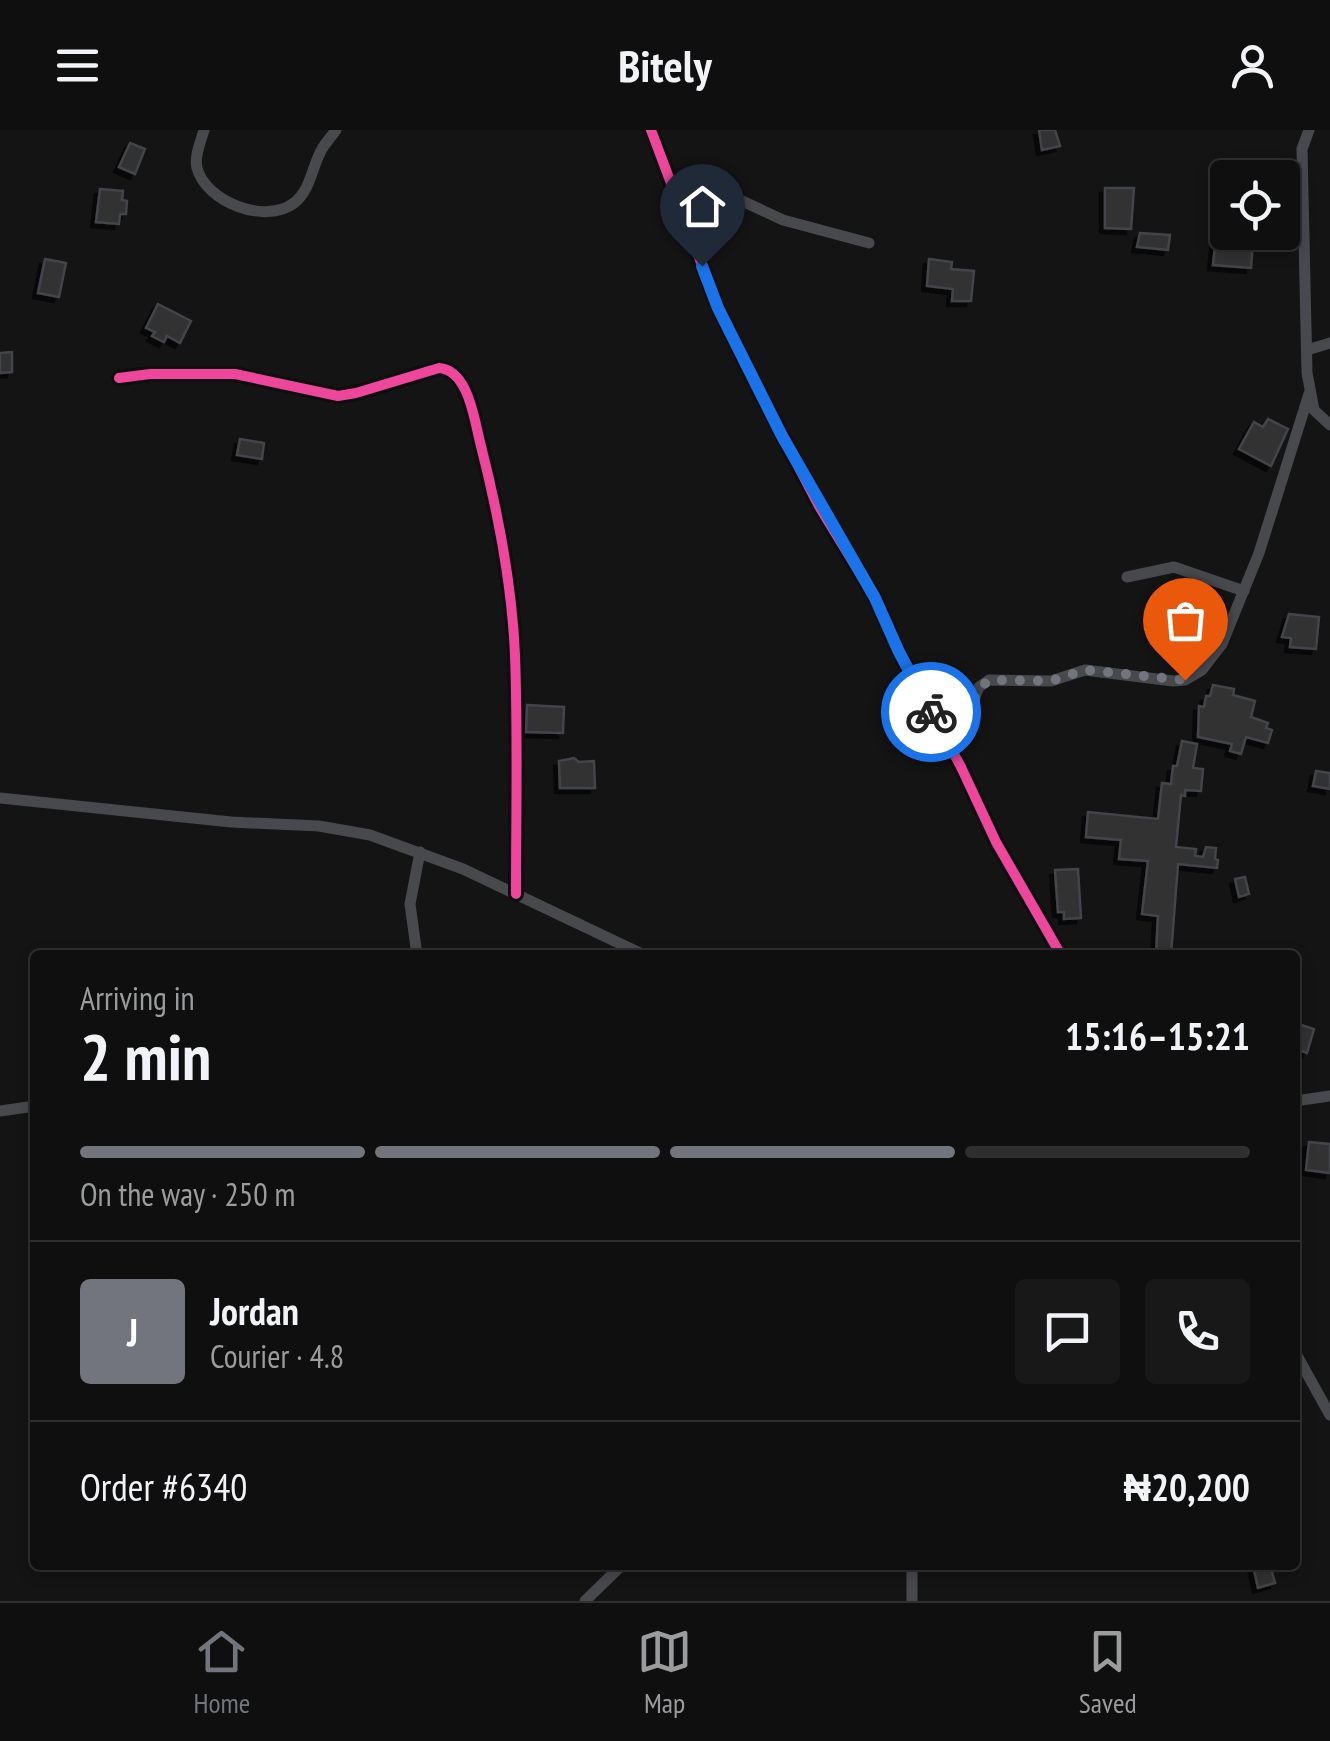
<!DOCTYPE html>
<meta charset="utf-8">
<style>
body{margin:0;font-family:"PT Sans Narrow",sans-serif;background:#181818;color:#f1f3f6;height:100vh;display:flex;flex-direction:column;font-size:38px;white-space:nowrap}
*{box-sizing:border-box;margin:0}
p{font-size:32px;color:#9b9c9e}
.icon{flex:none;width:55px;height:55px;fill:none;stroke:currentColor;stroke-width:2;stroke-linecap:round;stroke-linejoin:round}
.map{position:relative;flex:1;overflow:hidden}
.details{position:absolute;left:30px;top:820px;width:1270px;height:620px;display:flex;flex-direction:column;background:#0f0f0f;border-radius:10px;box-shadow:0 5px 15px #0003,0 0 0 2px #2f2f2f}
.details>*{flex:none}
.buttons{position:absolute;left:1210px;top:30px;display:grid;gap:20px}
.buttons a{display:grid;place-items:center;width:90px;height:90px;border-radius:10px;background:#0f0f0f;box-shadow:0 5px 15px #0003,0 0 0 2px #2f2f2f;font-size:50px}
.pin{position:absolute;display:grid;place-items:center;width:85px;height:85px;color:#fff;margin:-102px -42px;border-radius:50% 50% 50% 0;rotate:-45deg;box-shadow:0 0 10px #0007}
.pin .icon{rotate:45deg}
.courier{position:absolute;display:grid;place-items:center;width:100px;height:100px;margin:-50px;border:8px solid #1a73e8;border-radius:50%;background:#fff;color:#222;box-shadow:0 2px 12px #0007}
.summary em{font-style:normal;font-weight:800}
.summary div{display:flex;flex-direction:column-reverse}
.summary{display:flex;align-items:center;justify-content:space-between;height:170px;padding:0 50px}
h1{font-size:65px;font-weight:800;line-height:75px}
.bar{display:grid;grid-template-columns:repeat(4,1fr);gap:15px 10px;align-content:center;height:120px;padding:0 50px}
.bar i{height:12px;border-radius:8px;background:#2f2f2f}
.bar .on{background:#72757d}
.bar p{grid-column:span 4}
.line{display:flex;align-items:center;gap:25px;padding:0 50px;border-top:2px solid #2f2f2f}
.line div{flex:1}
.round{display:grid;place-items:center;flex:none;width:105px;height:105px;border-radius:10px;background:#181818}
header{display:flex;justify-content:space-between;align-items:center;height:130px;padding:0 50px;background:#0f0f0f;font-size:45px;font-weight:800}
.tab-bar{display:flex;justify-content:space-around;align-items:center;height:140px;border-top:2px solid #2f2f2f;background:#0f0f0f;font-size:28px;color:#9b9c9e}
.tab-bar a{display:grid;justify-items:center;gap:5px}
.tab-bar .on{color:#72757d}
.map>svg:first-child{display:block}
.building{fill:#323233;stroke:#424448;stroke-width:2.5;filter:url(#shadow)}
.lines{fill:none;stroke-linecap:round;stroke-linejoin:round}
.minor{stroke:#48494d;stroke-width:11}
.cycleway-casing{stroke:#0e0e10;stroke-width:16}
.cycleway{stroke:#ed469a;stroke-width:10}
.done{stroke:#72757d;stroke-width:10;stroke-dasharray:0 18}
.route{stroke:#1a73e8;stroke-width:12}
</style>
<header><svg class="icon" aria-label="menu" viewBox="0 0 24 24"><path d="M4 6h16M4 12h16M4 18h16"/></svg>Bitely<svg class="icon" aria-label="person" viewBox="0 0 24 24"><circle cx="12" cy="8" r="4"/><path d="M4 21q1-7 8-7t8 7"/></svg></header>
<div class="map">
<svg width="1330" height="1471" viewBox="0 0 1330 1471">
<defs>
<filter id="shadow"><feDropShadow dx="-5" dy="5" stdDeviation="0" flood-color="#0009"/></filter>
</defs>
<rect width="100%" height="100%" fill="#141414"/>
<g class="building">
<path d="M1039,0h16l5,16 -18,4z"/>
<path d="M130,13l15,6 -10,25 -16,-7z"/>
<path d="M1105,58h29l-3,41 -26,-1z"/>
<path d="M100,59l23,2 -1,9 5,1 -1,13h-6l-1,10 -23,-2z"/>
<path d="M1140,103l30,2 -2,15 -31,-3z"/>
<path d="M1216,107l37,3 -2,28 -38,-3z"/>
<path d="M45,129l21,4 -7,34 -21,-4z"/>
<path d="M929,129l23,3 -1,7 23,2 -3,30h-19l1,-12 -26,-3z"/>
<path d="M158,174l33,17 -11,22 -13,-7 -3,6 -12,-6 3,-4 -9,-4z"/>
<path d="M12,222v20l-12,1v-20z"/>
<path d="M1268,289l20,10 -17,37 -32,-17 15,-27 9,5z"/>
<path d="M240,309l24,4 -2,16 -25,-4z"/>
<path d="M1289,484l30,3 -3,32 -26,-2 1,-9 -9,-1z"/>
<path d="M1213,555l21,4 -1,6 22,6 -4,16 17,6 -2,5 6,2 -4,13 -22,-6 -5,17 -11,-3 2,-7 -34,-7 1,-31 5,1 2,-11h4z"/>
<path d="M527,575l37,2 -1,26 -37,-1z"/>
<path d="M1182,611l15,3 -4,24 10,1 -2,22 -16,-1v6l-4,-1 -5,52 20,2 -1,7 8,1 3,-10 10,1 -1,11 3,1 -1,8 -39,-4 -7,91h-15l2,-39 -16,-2 6,-53 -29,-2 2,-19 -35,-3 2,-25 70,7 4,-36 9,1 2,-18h4z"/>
<path d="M574,628l5,4 15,-1 1,27h-35l-1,-27z"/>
<path d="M1316,641l14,2v16l-17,-3z"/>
<path d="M1078,739l3,49 -17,1v-7h-6l-3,-42z"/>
<path d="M1245,747l4,17 -10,3 -4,-18z"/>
<path d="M1295,893l19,6 -7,24 -12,-4z"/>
<path d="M1309,1012l21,2v29l-24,-3z"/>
<path d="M1253,1435h17l5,18 -17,5z"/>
</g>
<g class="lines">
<g class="minor">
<path d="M204,0c-3,11 -10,26 -7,38 9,34 68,57 97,35 17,-13 18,-37 28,-54 4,-7 10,-13 14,-19"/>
<path d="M651,0l67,178 39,79 63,121 55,90 24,54 62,115 35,75 65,113"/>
<path d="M1309,0l-7,19 5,224 7,37 16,15"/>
<path d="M685,84l53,-15 45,21 86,23"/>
<path d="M1307,220l23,-7"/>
<path d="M119,248l31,-4h85l103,22 18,-3 83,-25c29,2 35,50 41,74 18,70 32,141 35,213 3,79 1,160 1,239"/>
<path d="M1127,447l47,-10 70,24"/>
<path d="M949,614l17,-25 13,-32 10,-7 62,1 34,-11 88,11 12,-1 17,-10 20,-26 37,-91 50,-159"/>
<path d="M0,668l231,24 88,4 51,9 93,34 181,86"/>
<path d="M417,825l-7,-51 10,-52"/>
<path d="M1295,971l35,-5"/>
<path d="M0,981l35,-5"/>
<path d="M1295,1222l35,63"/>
<path d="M585,1471l37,-36"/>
<path d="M912,1471v-36"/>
</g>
<g class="cycleway-casing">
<g id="cycleway">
<path d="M651,0l67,178 39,79 63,121 55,90 24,54 62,115 35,75 65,113"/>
<path d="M119,248l31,-4h85l103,22 18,-3 83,-25c29,2 35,50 41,74 18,70 32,141 35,213 3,79 1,160 1,239"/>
</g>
</g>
<use href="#cycleway" class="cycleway"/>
</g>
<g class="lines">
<path class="done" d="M931,582l18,32 17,-25 14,-32 10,-7 61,1 34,-11 100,10"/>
<path class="route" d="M702,136l16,42 64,128 93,162 24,54 32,60"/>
</g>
</svg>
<div class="buttons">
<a><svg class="icon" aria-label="locate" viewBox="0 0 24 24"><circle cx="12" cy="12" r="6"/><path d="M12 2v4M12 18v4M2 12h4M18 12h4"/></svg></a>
</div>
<div class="pin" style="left:1185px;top:550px;background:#ea580c"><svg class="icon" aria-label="bag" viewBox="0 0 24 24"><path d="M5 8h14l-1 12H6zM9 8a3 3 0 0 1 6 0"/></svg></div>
<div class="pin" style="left:702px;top:136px;background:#1f2937"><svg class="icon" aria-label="home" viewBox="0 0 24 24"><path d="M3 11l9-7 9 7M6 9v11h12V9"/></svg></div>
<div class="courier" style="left:931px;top:582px"><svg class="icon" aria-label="bike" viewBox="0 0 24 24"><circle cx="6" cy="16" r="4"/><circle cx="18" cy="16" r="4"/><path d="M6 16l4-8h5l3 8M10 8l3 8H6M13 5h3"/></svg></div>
<section class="details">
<div class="summary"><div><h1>2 min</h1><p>Arriving in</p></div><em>15:16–15:21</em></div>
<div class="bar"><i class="on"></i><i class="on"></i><i class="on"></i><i></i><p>On the way · 250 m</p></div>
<div class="line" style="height:180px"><b class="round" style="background:#72757d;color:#fff">J</b><div><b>Jordan</b><p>Courier · 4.8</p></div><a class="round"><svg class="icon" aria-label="chat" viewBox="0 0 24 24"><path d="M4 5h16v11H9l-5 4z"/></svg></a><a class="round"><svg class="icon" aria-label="phone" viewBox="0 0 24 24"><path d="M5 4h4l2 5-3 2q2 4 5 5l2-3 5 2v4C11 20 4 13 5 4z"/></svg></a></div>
<div class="line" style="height:130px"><div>Order #6340</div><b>₦20,200</b></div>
</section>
</div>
<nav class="tab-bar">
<a class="on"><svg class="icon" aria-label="home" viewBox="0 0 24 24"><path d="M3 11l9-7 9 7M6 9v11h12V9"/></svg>Home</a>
<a><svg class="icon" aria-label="map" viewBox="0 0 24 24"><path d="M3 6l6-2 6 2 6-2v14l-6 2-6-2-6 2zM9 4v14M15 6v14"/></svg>Map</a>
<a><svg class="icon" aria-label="saved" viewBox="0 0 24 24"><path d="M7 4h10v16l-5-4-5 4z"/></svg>Saved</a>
</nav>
